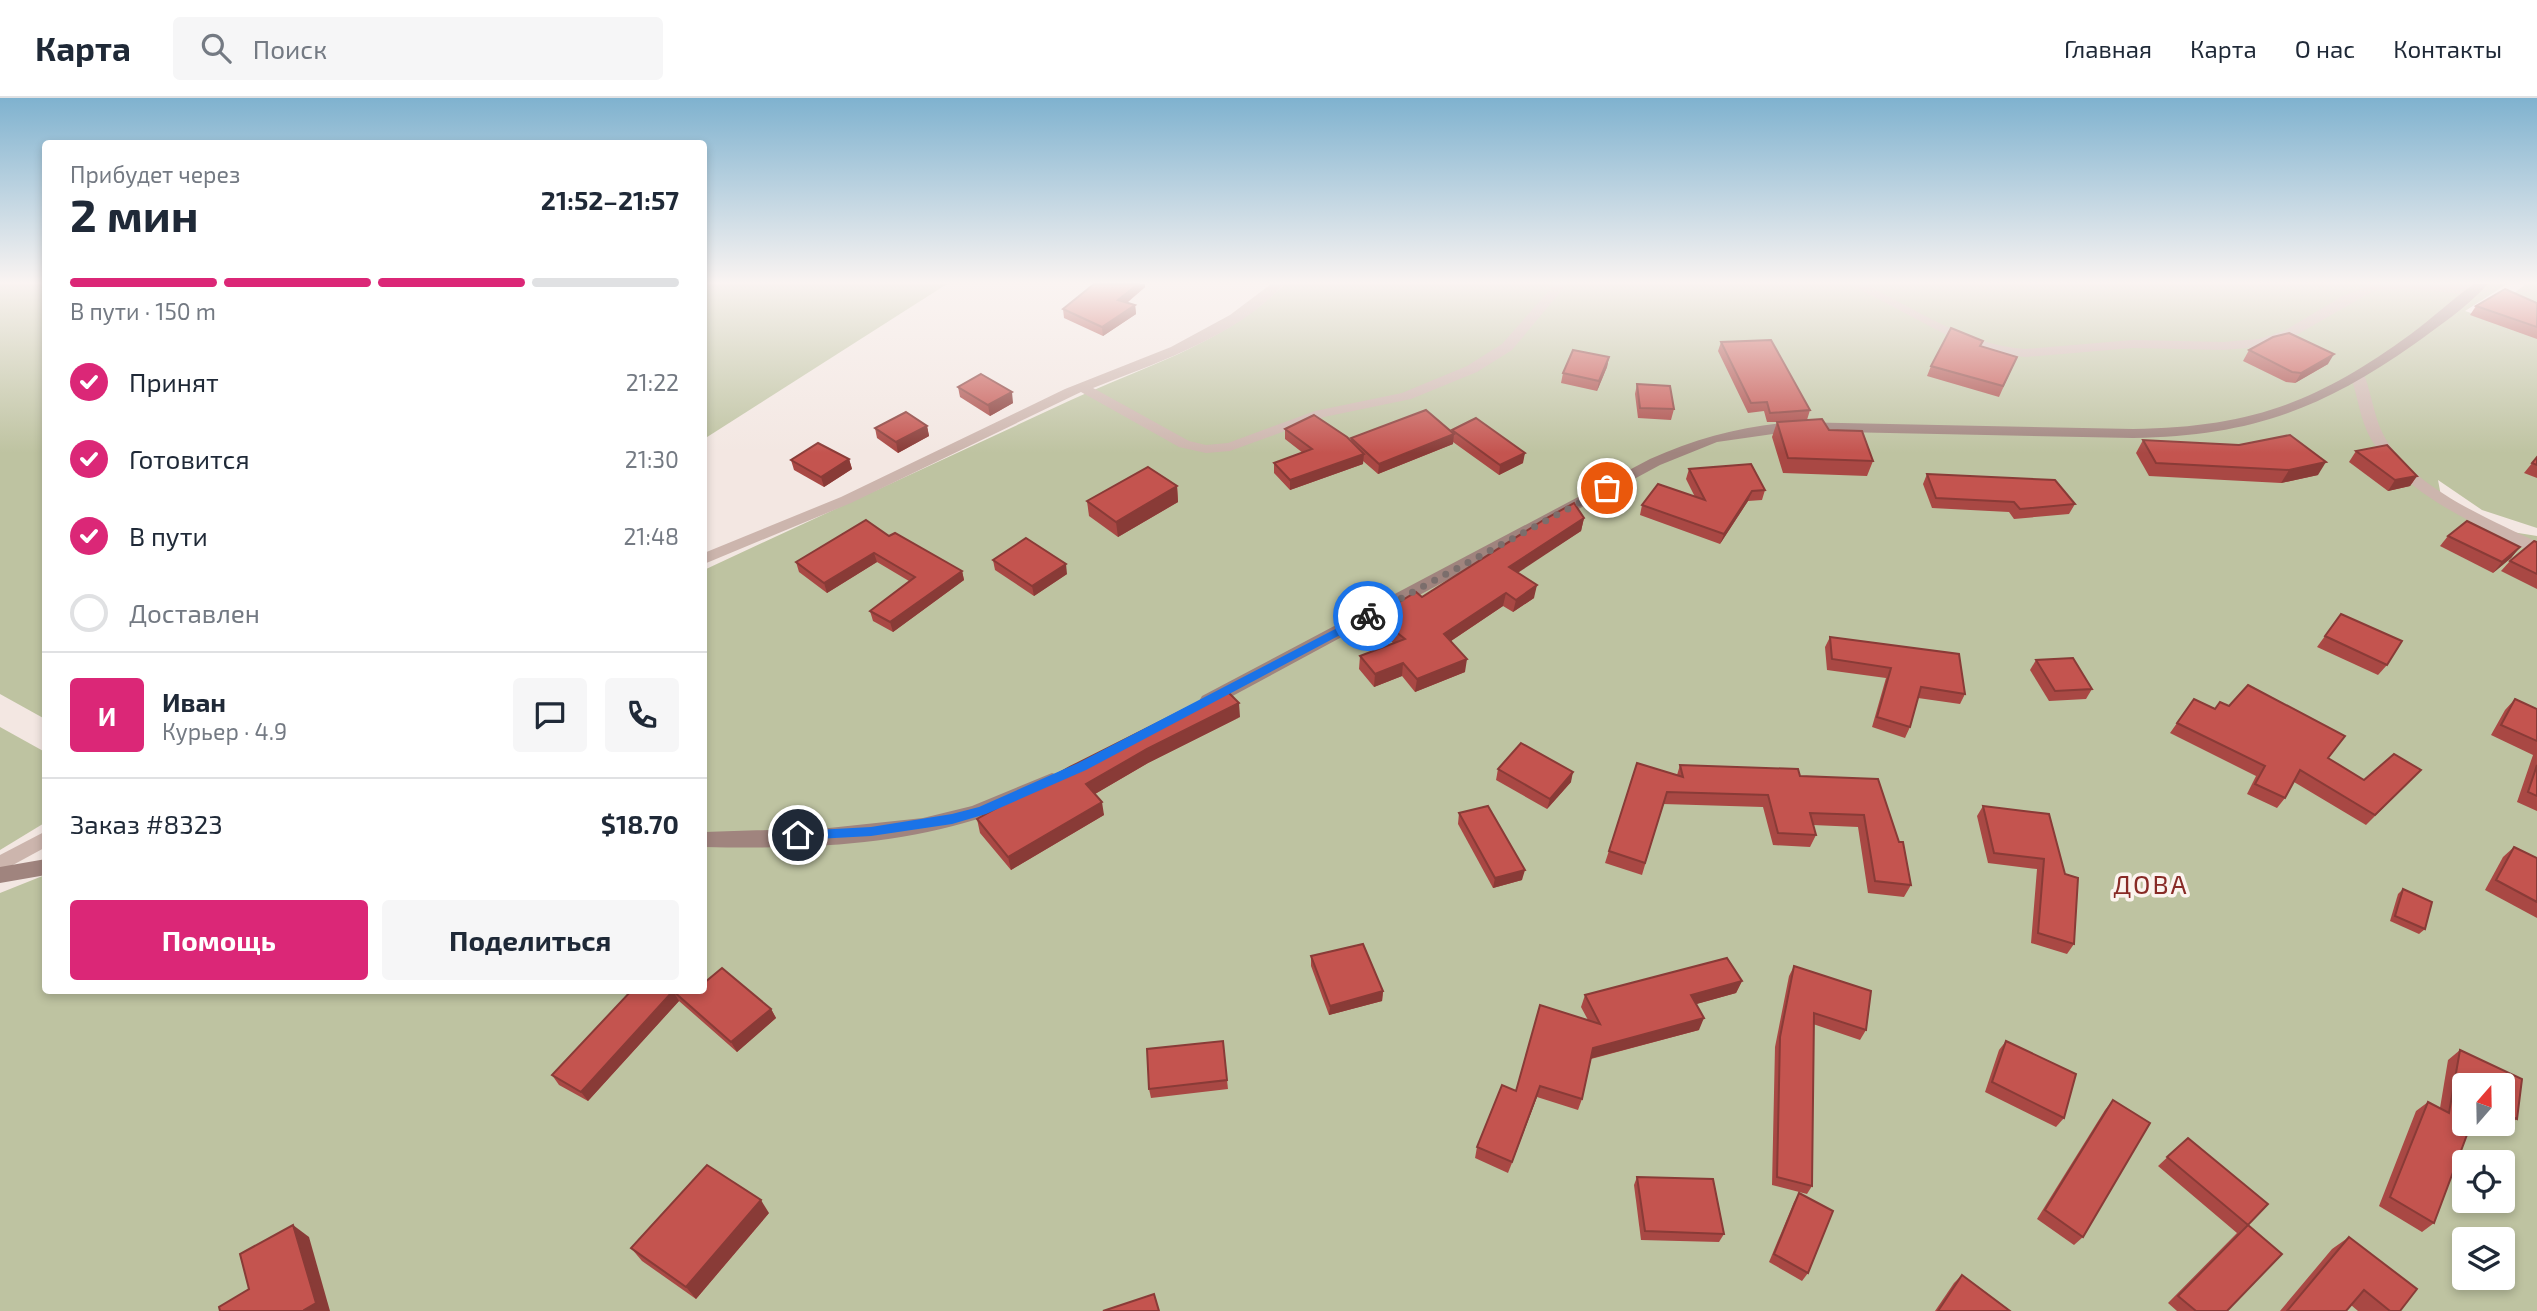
<!DOCTYPE html>
<html lang="ru">
<meta charset="utf-8">
<style>
body{margin:0;font-family:"Exo 2",sans-serif;background:#f6f6f7;color:#1f2937;height:100vh;display:flex;flex-direction:column;font-size:26px;white-space:nowrap}
*{box-sizing:border-box;margin:0}
p{font-size:23px;color:#747a83}
.icon{flex:none;width:38px;height:38px;fill:none;stroke:currentColor;stroke-width:2;stroke-linecap:round;stroke-linejoin:round}
.map{position:relative;flex:1;overflow:hidden}
.side{position:absolute;left:42px;top:42px;width:665px;height:854px;display:flex;flex-direction:column;background:#fff;border-radius:7px;box-shadow:0 4px 10px #0003}
.side>*{flex:none}
.needle{width:46px;rotate:20deg}
.buttons{position:absolute;left:2452px;top:975px;display:grid;gap:14px}
.buttons a{display:grid;place-items:center;width:63px;height:63px;border-radius:7px;background:#fff;box-shadow:0 4px 10px #0003;font-size:35px}
.pin{position:absolute;display:grid;place-items:center;width:60px;height:60px;color:#fff;margin:-30px;border:4px solid #fff;border-radius:50%;box-shadow:0 2px 7px #0007}
.courier{position:absolute;display:grid;place-items:center;width:70px;height:70px;margin:-35px;border:5px solid #1a73e8;border-radius:50%;background:#fff;color:#222;box-shadow:0 2px 9px #0007}
.head em{font-style:normal;font-weight:700}
.head div{display:flex;flex-direction:column-reverse}
.head{display:flex;align-items:center;justify-content:space-between;height:119px;padding:0 28px}
h1{font-size:46px;font-weight:700;line-height:52px}
.bar{display:grid;grid-template-columns:repeat(4,1fr);gap:10px 7px;align-content:center;height:84px;padding:0 28px}
.bar i{height:9px;border-radius:5px;background:#e0e1e3}
.bar .current{background:#db2777}
.bar p{grid-column:span 4}
.line{display:flex;align-items:center;gap:18px;padding:0 28px;border-top:2px solid #e0e1e3}
.line div{flex:1}
.round{display:grid;place-items:center;flex:none;width:74px;height:74px;border-radius:7px;background:#f6f6f7}
ol{padding:0 28px;list-style:none}
li{display:flex;align-items:center;gap:21px;height:77px}
li p{margin-inline-start:auto}
li .icon{padding:7px;border-radius:50%;background:#db2777;color:#fff;stroke-width:4}
li:last-child{color:#747a83}
li i{width:38px;height:38px;border:4px solid #e0e1e3;border-radius:50%}
.cta{display:flex;gap:14px;margin-top:auto;padding:14px 28px}
.cta a{flex:1;height:80px;border-radius:7px;background:#db2777;color:#fff;font-size:28px;font-weight:700;line-height:80px;text-align:center}
.cta a+a{background:#f6f6f7;color:#1f2937}
header{display:flex;align-items:center;gap:42px;box-sizing:border-box;height:98px;padding:0 35px;background:#fff;border-bottom:2px solid #e0e1e3}
header strong{font-size:33px}
nav{display:flex;gap:38px;margin-inline-start:auto;font-size:24px}
.search{width:490px;height:63px;background:#f6f6f7;display:flex;align-items:center;gap:18px;box-sizing:border-box;padding:0 24px;border-radius:7px;color:#747a83;font-size:26px}
.map>svg:first-child{display:block}
.green{fill:#bec3a1;fill-rule:evenodd}
.lines{fill:none;stroke-linecap:round;stroke-linejoin:round}
.street{fill:#ccb5ad;fill-rule:evenodd}
.secondary{fill:#a0847e;fill-rule:evenodd}
.wall{fill:#a94844}
.shaded-wall{fill:#893b37}
.building{fill:#c4544f;stroke:#893b37;stroke-width:2}
.route{fill:#1a73e8}
.done{stroke:#7b6e6c;stroke-width:7;stroke-dasharray:0 12.6}
.labels{text-anchor:middle;stroke-width:7;stroke-linejoin:round;paint-order:stroke}
.quarter-label{font-size:26px;letter-spacing:2px;fill:#882a26;stroke:#fbf3ee}
</style>
<header>
<strong>Карта</strong>
<div class="search"><svg class="icon" aria-label="search" viewBox="0 0 24 24"><circle cx="10" cy="10" r="6"/><path d="M15 15l6 6"/></svg>Поиск</div>
<nav><a>Главная</a><a>Карта</a><a>О нас</a><a>Контакты</a></nav>
</header>
<div class="map">
<svg width="2537" height="1213" viewBox="0 0 2537 1213">
<rect width="100%" height="100%" fill="#f3e7e2"/>
<g class="green">
<path d="M0,186h45v435l-45,-25z"/>
<path d="M704,186h243l-243,155z"/>
<path d="M1285,186h1222l-42,27 18,6 43,-33h11v244l-55,-18 -44,-30 3,16 65,35 31,5v775h-2537v-418l45,-18 1,115h658v-420c122,-57 245,-113 367,-170 78,-36 151,-55 214,-116zM2464,987h38v39h-38zM2464,1064h38v38h-38zM2464,1141h38v39h-38z"/>
<path d="M0,629l45,25 1,70 -46,28z"/>
</g>
<g class="lines">
<g class="street">
<path d="M1271,186h13c-46,52 -128,79 -191,104l96,53 17,4 22,-2 87,-32 87,-18 65,-27 35,-22 53,-60h12l-55,66 -35,22 -66,27 -87,18 -94,34 -24,2 -27,-6 -98,-55 -230,111 -147,61v-11l137,-56 224,-108 106,-42 59,-32z"/>
<path d="M1850,186h15c50,25 102,61 160,65l108,-9 90,2 36,-3 25,-8 57,-34 31,-13h70l28,3 6,4 -6,4 -64,-7 -33,3 -80,46 -34,10 -36,3 -90,-2 -108,9 -35,-5 -36,-13z"/>
<path d="M2358,275l7,4c7,19 9,39 18,57 26,52 104,84 154,108v11c-14,-4 -27,-11 -39,-18 -48,-23 -99,-50 -127,-96 -11,-19 -13,-42 -20,-62z"/>
<path d="M46,733v16l-46,25v-17z"/>
</g>
<g class="secondary">
<path d="M2474,186h14c-21,23 -50,43 -75,61 -94,66 -165,91 -280,93l-340,-7 -76,11 -57,23 -446,241h-12l-3,-5 3,-5 448,-237c47,-21 92,-33 143,-37l340,7c118,-2 183,-26 278,-95 22,-16 41,-35 63,-50z"/>
<path d="M1052,675l6,2 3,5 -3,5c-31,14 -61,29 -94,38 -82,24 -176,26 -260,24v-15l125,-4 94,-10 49,-12z"/>
<path d="M46,761v16l-46,8v-16z"/>
</g>
</g>
<g class="wall">
<path d="M1094,186h51v3l-18,16 8,2 1,9 -33,22 -39,-18 -1,-9z"/>
<path d="M2537,205v36l-67,-24 6,-9z"/>
<path d="M1721,244l89,68 -3,10 22,10 44,31 -6,15 -84,-3 -11,-36 5,-15h-10l-3,-11 -16,2 -30,-62z"/>
<path d="M1981,248l36,11 -18,40 -72,-21 4,-10z"/>
<path d="M2249,252l79,14 -33,19 -9,-1 -43,-21z"/>
<path d="M1609,259l-2,10 -10,24 -36,-8 2,-10z"/>
<path d="M1637,286l37,25 -3,11 -33,-2 -3,-24z"/>
<path d="M958,289l55,16 -23,13 -30,-19z"/>
<path d="M927,328l2,10 -31,17 -21,-15 -2,-10z"/>
<path d="M1285,331l66,12v-3l100,-7 1,-1 71,33 -24,12 -46,-33v2l-75,30 -15,-13v3l-73,26 -16,-17v-10l29,-10 -18,-14z"/>
<path d="M2143,342l175,35 -37,8 -132,-7 -13,-23z"/>
<path d="M2356,353l61,25 -7,10 -22,5 -39,-29z"/>
<path d="M2537,359v21l-13,-5z"/>
<path d="M849,361l3,10 -28,18 -30,-17 -3,-10z"/>
<path d="M1689,371l76,21 -3,10 -14,1 -28,43 -80,-29 2,-10 53,-8 -9,-18z"/>
<path d="M1927,376l148,30 -6,10 -55,5 -5,-7 -77,-4 -9,-24z"/>
<path d="M1177,388l1,16 -60,35 -29,-21 -2,-15z"/>
<path d="M1584,420l-3,13 -64,41 17,26 -21,14 -10,-6 -52,35 14,31 -50,20 -13,-16 -28,11 -15,-18 1,-13 33,-13 -18,-14 1,-13 46,-19z"/>
<path d="M889,438l73,35 2,9 -71,52 -20,-11 -3,-10 39,-30 -32,-19 -50,31 -28,-21 -3,-10z"/>
<path d="M2448,438l72,11 -9,11 -18,15 -53,-27z"/>
<path d="M2537,444v47l-36,-18 9,-10z"/>
<path d="M993,462l74,14 -33,22 -39,-26z"/>
<path d="M2341,516l46,51 -9,10 -61,-28z"/>
<path d="M1830,539l135,57 -5,10 -42,-6 -8,29 -5,11 -33,-11 14,-49 -59,-8 -2,-23z"/>
<path d="M2036,562l56,29 -6,10 -37,2 -19,-31z"/>
<path d="M2194,601l134,59 36,22h47l-45,45 -72,-43 -9,16 -8,10 -30,-14 9,-18 -86,-43z"/>
<path d="M2515,601l22,10v102l-20,-9 16,-47 -42,-20 14,-25z"/>
<path d="M1240,619l-92,46 -53,31 9,21 -93,55 -31,-37 -3,-14z"/>
<path d="M1637,665l40,12 3,-10 120,11 78,3 33,106 -7,12 -36,-4 -10,-66 -45,-2 3,10 -6,12 -37,-2 -10,-38 -100,-3 -21,71 -37,-12z"/>
<path d="M1498,671l73,13 -24,27 -51,-29z"/>
<path d="M1983,708l66,8 25,130 -7,10 -36,-11 6,-74 -49,-6 -11,-47z"/>
<path d="M1459,715l63,67 -29,8 -35,-64z"/>
<path d="M2514,749l23,11v60l-52,-28 18,-33z"/>
<path d="M2403,791l22,40 -6,5 -29,-13 8,-27z"/>
<path d="M1311,858l72,35 -1,10 -53,14 -18,-49z"/>
<path d="M1794,868l72,64 -6,10 -47,-16 -1,162 -5,8 -35,-9 3,-138 14,-71z"/>
<path d="M1742,883l-6,12 -40,11 3,26 -108,29 -9,40 -4,11 -41,-13 -29,76 -33,-15 2,-11 39,-56 72,-71 -7,-13 4,-12z"/>
<path d="M632,892h72l67,19 5,9 -39,34 -58,-51 -91,100 -29,-16 -7,-10z"/>
<path d="M2006,943l58,77 -8,9 -71,-35 14,-42z"/>
<path d="M2460,952l62,29 -5,40 -13,9 -9,-4h7v-39h-38v39h7l-37,99 -12,9 -43,-26 37,-95 12,-9 12,6 8,-48z"/>
<path d="M1227,982l1,9 -77,9 -2,-9z"/>
<path d="M2113,1002l-30,137 -9,8 -37,-26 68,-109z"/>
<path d="M2188,1040l60,87 -21,86h-50l-9,-8 69,-70 -79,-67z"/>
<path d="M1637,1079l87,57 -5,8 -78,-2 -7,-55z"/>
<path d="M1799,1095l9,80 -6,8 -33,-19 25,-60z"/>
<path d="M769,1115l-73,86 -54,-38 -11,-13z"/>
<path d="M2349,1139l51,74h-42l-7,-6 -5,6h-66l52,-62z"/>
<path d="M1962,1177l48,36h-75l19,-28z"/>
</g>
<g class="shaded-wall">
<path d="M1138,186h7v3l-26,22 -1,-9z"/>
<path d="M1135,207l1,9 -33,22 -1,-9z"/>
<path d="M2334,256l-6,10 -33,19 6,-10z"/>
<path d="M1609,259l-2,10 -10,24 2,-10z"/>
<path d="M1012,294l1,11 -23,13 -2,-11z"/>
<path d="M927,328l2,10 -31,17 -2,-11z"/>
<path d="M1454,336l-1,10 -75,30 1,-10z"/>
<path d="M1525,355l-2,10 -24,12 1,-10z"/>
<path d="M1364,356l-1,10 -73,26v-10z"/>
<path d="M849,361l3,10 -28,18 -3,-10z"/>
<path d="M2326,364l-8,13 -37,8 8,-13z"/>
<path d="M2417,378l-7,10 -22,5 7,-11z"/>
<path d="M1177,388l1,16 -60,35 -2,-15z"/>
<path d="M1752,393l-4,10 -28,43 4,-10z"/>
<path d="M1584,420l-3,13 -74,49 2,-13z"/>
<path d="M2520,449l-9,11 -18,15 9,-11z"/>
<path d="M874,455l3,9 -50,31 -3,-10z"/>
<path d="M1066,466l1,10 -33,22 -2,-10z"/>
<path d="M962,473l2,9 -71,52 -3,-10z"/>
<path d="M1537,487l-3,13 -21,14 3,-12z"/>
<path d="M1506,495l-3,13 -61,41 2,-13z"/>
<path d="M1467,561l-2,13 -50,20 2,-13z"/>
<path d="M1403,565l-1,13 -28,11 1,-13z"/>
<path d="M1239,605l1,14 -92,46 -60,35 -2,-14 61,-35z"/>
<path d="M1573,674l-2,10 -24,27 3,-10z"/>
<path d="M1102,704l2,13 -93,55 -3,-13z"/>
<path d="M1525,772l-3,10 -29,8 2,-10z"/>
<path d="M1742,883l-6,12 -50,14 5,-12z"/>
<path d="M673,893l6,10 -91,100 -7,-9z"/>
<path d="M1383,893l-1,10 -53,14 1,-9z"/>
<path d="M771,911l5,9 -39,34 -6,-10z"/>
<path d="M1704,920l-5,12 -110,29 4,-11z"/>
<path d="M1540,988l-3,11 -29,76 4,-11z"/>
<path d="M761,1102l8,13 -73,86 -10,-12z"/>
<path d="M293,1127l16,12 21,74h-26z"/>
</g>
<g class="building">
<path d="M1094,186h44l-20,16 17,5 -33,22 -39,-18z"/>
<path d="M2505,191l32,14v24l-61,-21z"/>
<path d="M1951,230l32,13 -3,5 37,11 -14,29 -72,-20z"/>
<path d="M2289,235l45,21 -33,19 -9,-1 -43,-22 24,-13z"/>
<path d="M1771,242l39,70 -40,3 -3,-11 -16,1 -30,-61z"/>
<path d="M1573,252l36,7 -10,24 -36,-8z"/>
<path d="M981,276l31,18 -24,13 -30,-18z"/>
<path d="M1637,286l33,2 4,23 -34,-1z"/>
<path d="M1426,312l28,24 -75,30 -28,-26z"/>
<path d="M906,314l21,14 -31,16 -21,-14z"/>
<path d="M1314,317l33,22 17,17 -74,26 -16,-17 38,-14 -27,-20z"/>
<path d="M1476,320l49,35 -25,12 -48,-35z"/>
<path d="M1822,321l7,11 33,1 11,30 -85,-3 -11,-36z"/>
<path d="M2290,337l36,27 -37,8 -133,-7 -13,-23 96,5z"/>
<path d="M818,345l31,16 -28,18 -30,-17z"/>
<path d="M2387,347l30,31 -22,4 -39,-29z"/>
<path d="M2537,359v8l-5,-2z"/>
<path d="M1751,366l14,26 -13,1 -28,43 -82,-29 16,-21 47,16 -16,-31z"/>
<path d="M1148,369l29,19 -61,36 -29,-21z"/>
<path d="M1927,376l128,6 20,24 -55,5 -6,-7 -78,-4z"/>
<path d="M1574,405l10,15 -75,49 28,18 -21,15 -10,-7 -62,41 23,25 -50,20 -14,-16 -28,11 -15,-18 45,-17 -29,-23 40,-24 6,5 123,-78z"/>
<path d="M866,422l23,16 6,-3 67,38 -72,51 -20,-11 45,-34 -41,-24 -50,30 -28,-21z"/>
<path d="M2467,423l53,26 -18,15 -54,-26z"/>
<path d="M1026,440l40,26 -34,22 -39,-26z"/>
<path d="M2534,443l3,1v32l-27,-13z"/>
<path d="M2341,516l61,27 -15,24 -62,-29z"/>
<path d="M1830,539l129,17 6,40 -44,-7 -11,40 -33,-10 14,-49 -59,-9z"/>
<path d="M2073,560l19,31 -37,2 -19,-31z"/>
<path d="M2248,587l97,51 -17,22 36,22 30,-26 27,16 -46,45 -75,-45 -15,28 -30,-14 10,-18 -88,-43 17,-24 21,10 5,-7 9,4z"/>
<path d="M1225,591l14,14 -92,46 -61,35 16,18 -94,55 -31,-38 93,-52z"/>
<path d="M2515,601l22,10v32l-36,-16z"/>
<path d="M1521,645l52,29 -23,27 -52,-30z"/>
<path d="M1637,665l46,14 -3,-12 118,4 2,7 78,3 21,63h4l8,43 -36,-4 -11,-66 -54,-2 6,22 -38,-2 -10,-38 -101,-3 -22,71 -36,-12z"/>
<path d="M2537,667v31l-9,-4z"/>
<path d="M1488,708l37,64 -30,8 -36,-65z"/>
<path d="M1983,708l66,8 16,60 13,4 -4,66 -36,-11 6,-74 -50,-6z"/>
<path d="M2514,749l23,11v44l-41,-22z"/>
<path d="M2403,791l29,13 -7,27 -30,-13z"/>
<path d="M1363,846l20,47 -53,15 -19,-50z"/>
<path d="M1727,860l15,23 -51,14 13,23 -111,30 -11,51 -42,-13 -28,76 -35,-15 25,-62 14,6 24,-86 60,19 -15,-29z"/>
<path d="M1794,868l77,25 -5,39 -52,-17 -2,173 -35,-9 3,-140z"/>
<path d="M722,870l49,41 -40,33 -58,-51 -92,101 -29,-17 80,-85h72v-7z"/>
<path d="M1223,943l4,39 -78,9 -2,-40z"/>
<path d="M2006,943l70,33 -12,44 -72,-36z"/>
<path d="M2460,952l62,29 -5,40 -15,-7v-27h-38v39h7l-37,99 -44,-26 38,-95 21,11z"/>
<path d="M2113,1002l37,23 -67,114 -38,-27z"/>
<path d="M2188,1040l80,66 -20,21 -81,-68z"/>
<path d="M707,1067l54,35 -75,87 -55,-39z"/>
<path d="M1637,1079l76,2 11,55 -79,-3z"/>
<path d="M1799,1095l34,18 -25,62 -34,-19z"/>
<path d="M293,1127l23,78 -12,7v1h-84l-1,-4 30,-18 -9,-35z"/>
<path d="M2248,1127l34,29 -55,57h-31l-18,-15z"/>
<path d="M2349,1139l68,52 -17,22h-10l-26,-21 -18,21h-59z"/>
<path d="M1962,1177l48,36h-72z"/>
<path d="M1154,1196l5,17h-56z"/>
</g>
<linearGradient id="sky" x2="0" y2="1"><stop stop-color="#7fb2cf"/><stop offset="0.52" stop-color="#faf4f2"/><stop offset="1" stop-color="#faf4f2" stop-opacity="0"/></linearGradient>
<rect width="2537" height="355" fill="url(#sky)"/>
<path class="route" d="M1368,514l4,1v5l-286,152 -100,44 -34,10 -81,12 -73,4 -6,-5 6,-4 73,-4 81,-13 27,-7 99,-44z"/>
<g class="lines">
<path class="done" d="M1368,518l239,-128"/>
</g>
<g class="labels">
<g class="quarter-label">
<text x="2151" y="796">ДОВА</text>
</g>
</g>
</svg>
<div class="buttons">
<a><svg class="needle" viewBox="-14 -14 28 28"><path d="M0-13l5 13h-10z" fill="#e53935"/><path d="M0 13l5-13h-10z" fill="#747a83"/></svg></a>
<a><svg class="icon" aria-label="locate" viewBox="0 0 24 24"><circle cx="12" cy="12" r="6"/><path d="M12 2v4M12 18v4M2 12h4M18 12h4"/></svg></a>
<a><svg class="icon" aria-label="layers" viewBox="0 0 24 24"><path d="M12 4l9 5-9 5-9-5zM3 14l9 5 9-5"/></svg></a>
</div>
<div class="pin" style="left:1607px;top:390px;background:#ea580c"><svg class="icon" aria-label="bag" viewBox="0 0 24 24"><path d="M5 8h14l-1 12H6zM9 8a3 3 0 0 1 6 0"/></svg></div>
<div class="pin" style="left:798px;top:737px;background:#1f2937"><svg class="icon" aria-label="home" viewBox="0 0 24 24"><path d="M3 11l9-7 9 7M6 9v11h12V9"/></svg></div>
<div class="courier" style="left:1368px;top:518px"><svg class="icon" aria-label="bike" viewBox="0 0 24 24"><circle cx="6" cy="16" r="4"/><circle cx="18" cy="16" r="4"/><path d="M6 16l4-8h5l3 8M10 8l3 8H6M13 5h3"/></svg></div>
<section class="side">
<div class="head"><div><h1>2 мин</h1><p>Прибудет через</p></div><em>21:52–21:57</em></div>
<div class="bar"><i class="current"></i><i class="current"></i><i class="current"></i><i></i><p>В пути · 150 m</p></div>
<ol>
<li><svg class="icon" aria-label="check" viewBox="0 0 24 24"><path d="M5 12l5 5 9-10"/></svg>Принят<p>21:22</p></li>
<li><svg class="icon" aria-label="check" viewBox="0 0 24 24"><path d="M5 12l5 5 9-10"/></svg>Готовится<p>21:30</p></li>
<li><svg class="icon" aria-label="check" viewBox="0 0 24 24"><path d="M5 12l5 5 9-10"/></svg>В пути<p>21:48</p></li>
<li><i></i>Доставлен</li>
</ol>
<div class="line" style="height:126px"><b class="round" style="background:#db2777;color:#fff">И</b><div><b>Иван</b><p>Курьер · 4.9</p></div><a class="round"><svg class="icon" aria-label="chat" viewBox="0 0 24 24"><path d="M4 5h16v11H9l-5 4z"/></svg></a><a class="round"><svg class="icon" aria-label="phone" viewBox="0 0 24 24"><path d="M5 4h4l2 5-3 2q2 4 5 5l2-3 5 2v4C11 20 4 13 5 4z"/></svg></a></div>
<div class="line" style="height:91px"><div>Заказ #8323</div><b>$18.70</b></div>
<div class="cta"><a>Помощь</a><a>Поделиться</a></div>
</section>
</div>
